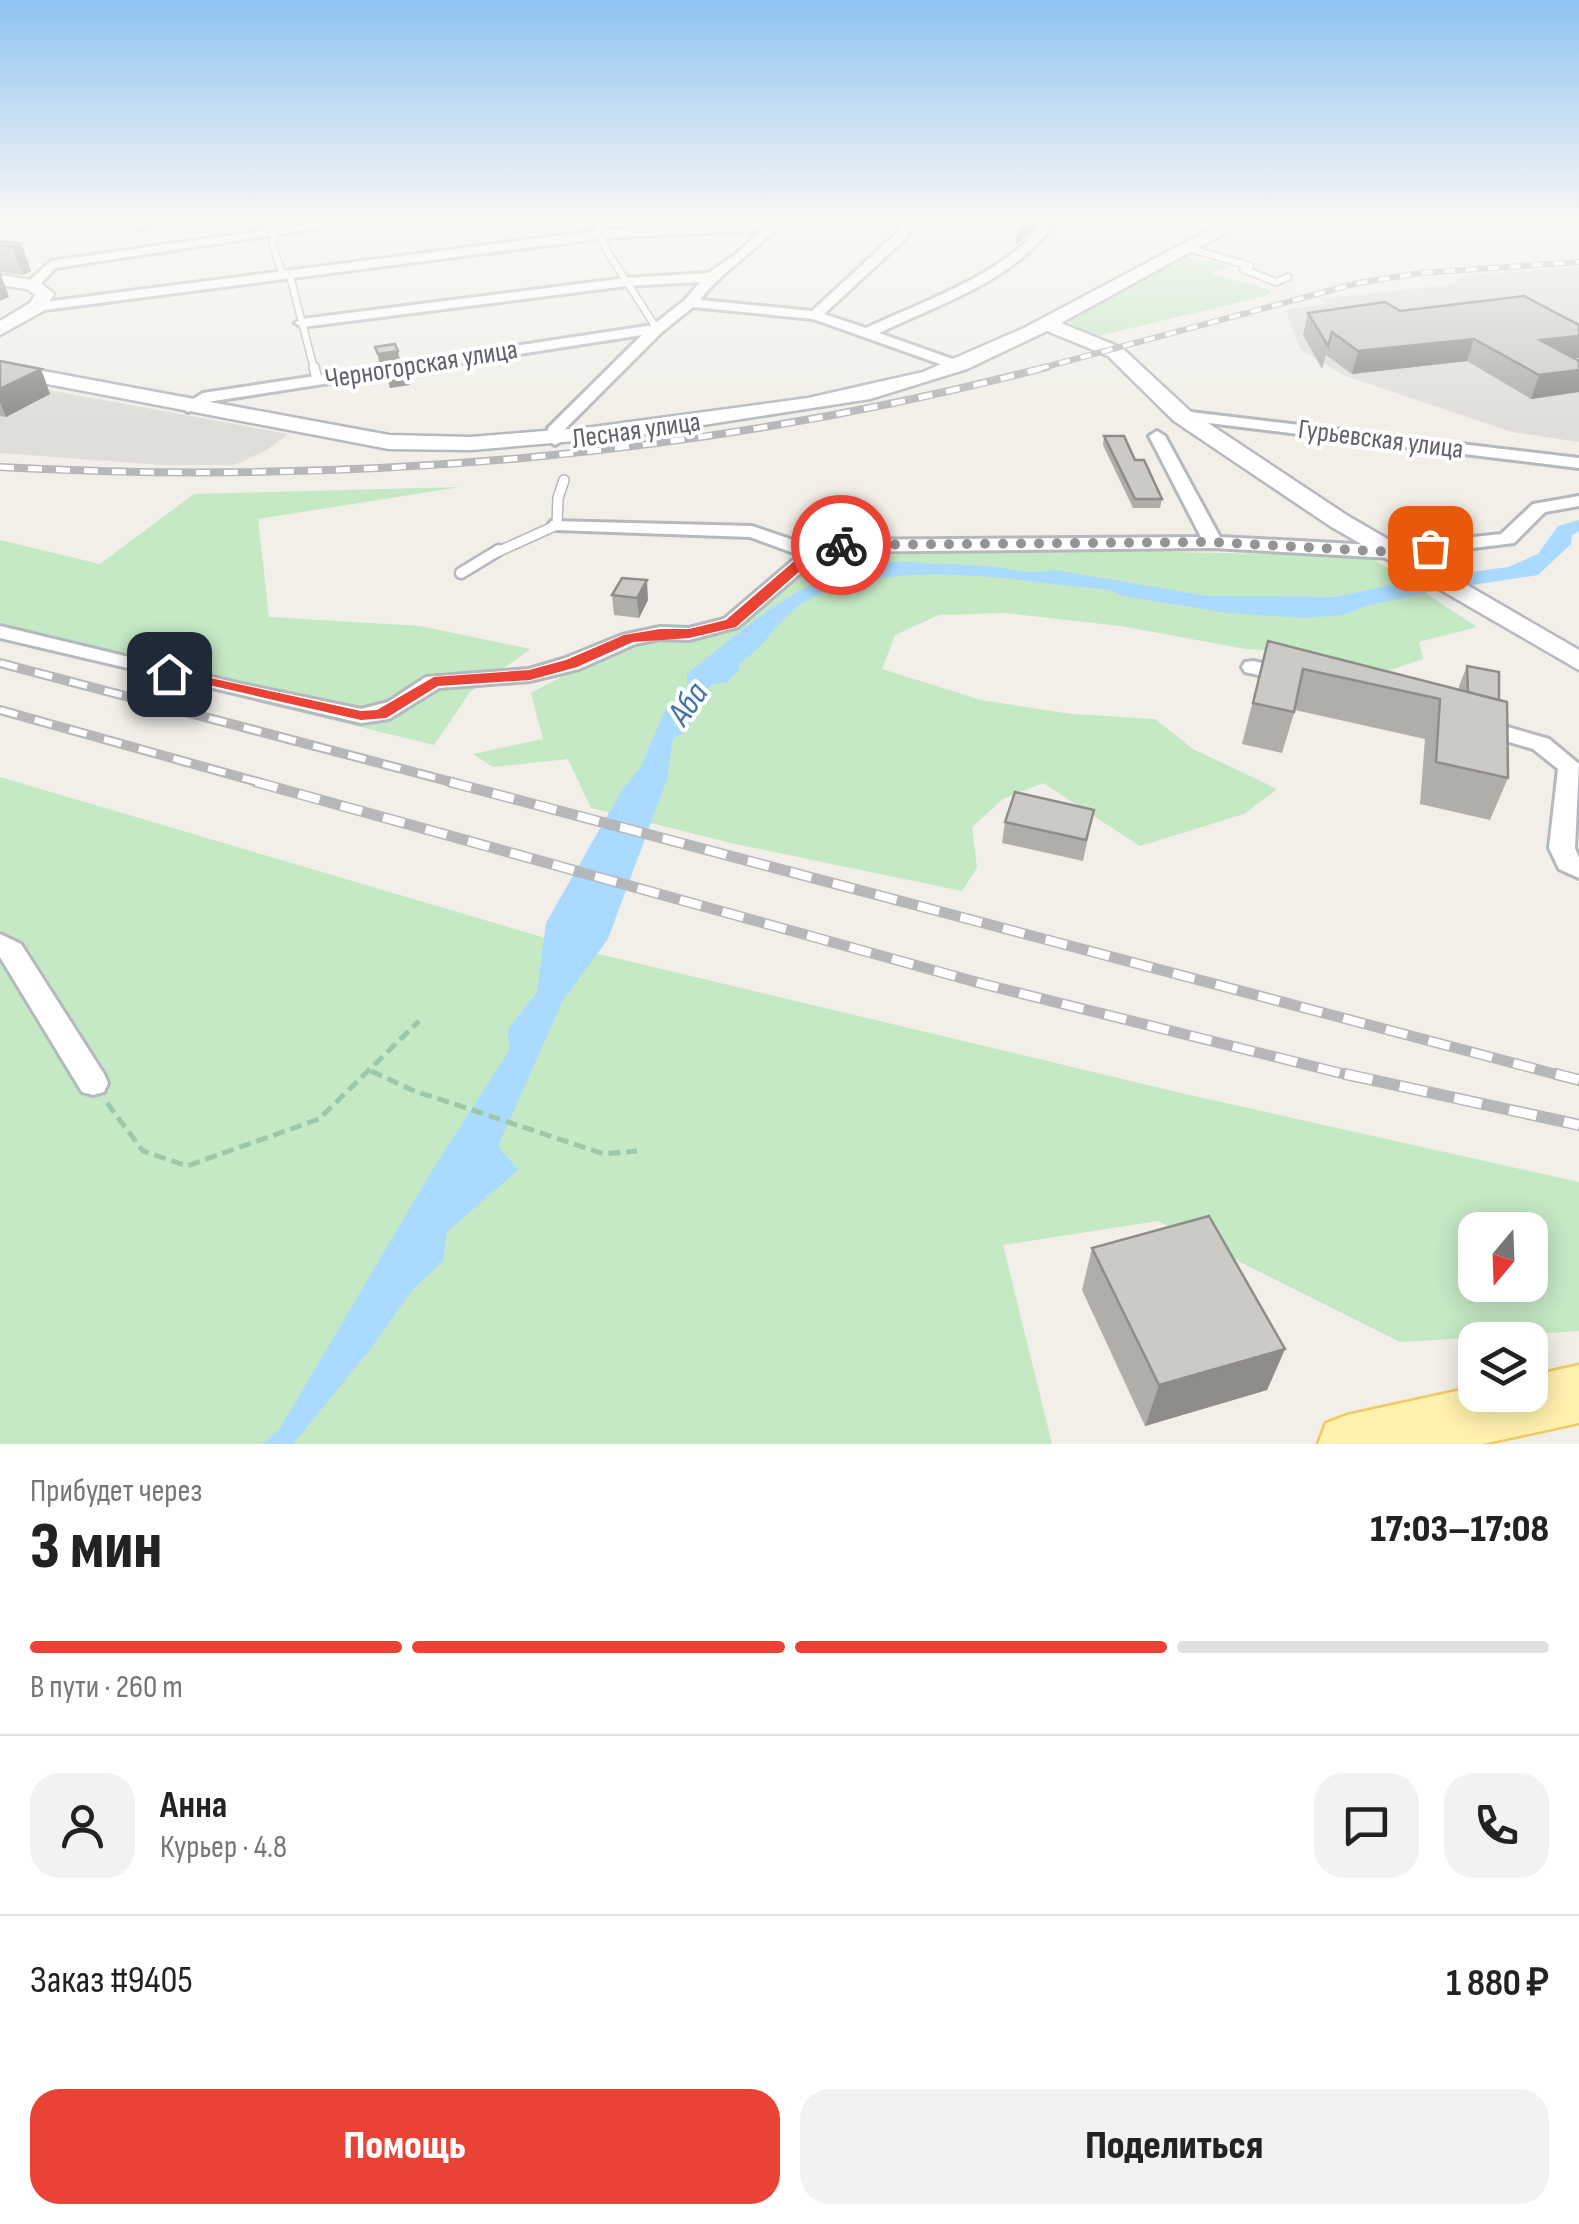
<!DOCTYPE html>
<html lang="ru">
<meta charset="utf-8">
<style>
body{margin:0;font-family:"Sofia Sans Condensed",sans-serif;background:#f2f2f2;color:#222;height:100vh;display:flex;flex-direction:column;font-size:38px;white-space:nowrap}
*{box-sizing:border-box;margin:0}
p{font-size:32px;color:#767676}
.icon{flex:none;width:55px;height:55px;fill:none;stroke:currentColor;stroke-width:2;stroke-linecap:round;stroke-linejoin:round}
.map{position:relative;height:1444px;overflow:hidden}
.sheet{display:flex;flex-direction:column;background:#fff;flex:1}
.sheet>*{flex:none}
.needle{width:65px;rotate:199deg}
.buttons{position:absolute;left:1458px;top:1212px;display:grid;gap:20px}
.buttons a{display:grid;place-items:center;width:90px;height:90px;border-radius:20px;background:#fff;box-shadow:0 5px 25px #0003;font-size:50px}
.pin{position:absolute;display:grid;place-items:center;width:85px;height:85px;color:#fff;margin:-42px;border-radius:20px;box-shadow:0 5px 15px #0006}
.courier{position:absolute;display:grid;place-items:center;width:100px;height:100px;margin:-50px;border:8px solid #ea4335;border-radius:50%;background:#fff;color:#222;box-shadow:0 2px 12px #0007}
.headline em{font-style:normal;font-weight:800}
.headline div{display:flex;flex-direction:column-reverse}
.headline{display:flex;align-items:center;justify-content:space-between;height:170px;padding:0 30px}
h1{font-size:65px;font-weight:800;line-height:75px}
.bar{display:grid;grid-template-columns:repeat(4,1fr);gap:15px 10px;align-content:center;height:120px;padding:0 30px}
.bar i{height:12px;border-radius:8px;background:#e0e0e0}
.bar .current{background:#ea4335}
.bar p{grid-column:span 4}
.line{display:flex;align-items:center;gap:25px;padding:0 30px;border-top:2px solid #e0e0e0}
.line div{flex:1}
.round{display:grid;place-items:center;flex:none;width:105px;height:105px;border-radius:30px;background:#f2f2f2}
.cta{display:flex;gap:20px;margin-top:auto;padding:20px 30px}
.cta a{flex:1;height:115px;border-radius:30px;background:#ea4335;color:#fff;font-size:40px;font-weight:800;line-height:115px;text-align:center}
.cta a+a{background:#f2f2f2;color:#222}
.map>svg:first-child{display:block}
.industrial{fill:#e0deda}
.green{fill:#c5e8c5;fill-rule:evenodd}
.water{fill:#aadaff}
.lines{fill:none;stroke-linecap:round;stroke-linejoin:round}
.service-far2-casing{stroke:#b5b8bc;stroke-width:9}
.service-far1-casing{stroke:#b5b8bc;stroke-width:12}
.service-casing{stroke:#b5b8bc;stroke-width:15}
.minor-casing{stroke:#b5b8bc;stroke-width:6}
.secondary-casing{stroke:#b6babf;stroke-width:5}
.primary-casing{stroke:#f2c960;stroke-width:5}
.path{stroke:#9cc7a9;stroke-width:5;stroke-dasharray:12 6;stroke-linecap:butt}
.service-far2{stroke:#fff;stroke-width:6}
.service-far1{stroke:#fff;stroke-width:9}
.service{stroke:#fff;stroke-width:10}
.minor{fill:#fff;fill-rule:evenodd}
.secondary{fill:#fff;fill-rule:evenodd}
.primary{fill:#fff2af;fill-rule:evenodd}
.rail-far4-casing{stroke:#b6b7b8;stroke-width:6}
.rail-far3-casing{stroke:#b6b7b8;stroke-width:8}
.rail-far2-casing{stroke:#b6b7b8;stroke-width:10}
.rail-far1-casing{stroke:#b6b7b8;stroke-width:11}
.rail-casing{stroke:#b6b7b8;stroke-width:12}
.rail-far4{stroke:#fff;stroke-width:4;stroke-dasharray:11;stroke-linecap:butt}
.rail-far3{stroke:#fff;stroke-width:5;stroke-dasharray:14;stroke-linecap:butt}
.rail-far2{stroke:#fff;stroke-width:6;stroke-dasharray:18;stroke-linecap:butt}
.rail-far1{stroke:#fff;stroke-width:8;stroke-dasharray:22;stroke-linecap:butt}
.rail{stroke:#fff;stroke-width:9;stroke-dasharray:28;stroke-linecap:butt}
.wall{fill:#afaea9}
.shaded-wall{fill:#8f8d8a}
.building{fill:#cccac5;stroke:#8f8d8a;stroke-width:2.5}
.route{fill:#ea4335}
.done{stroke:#929495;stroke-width:10;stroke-dasharray:0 18}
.labels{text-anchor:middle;stroke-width:8;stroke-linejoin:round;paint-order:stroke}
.far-street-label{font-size:28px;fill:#5f6368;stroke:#fff}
.water-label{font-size:35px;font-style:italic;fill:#4174aa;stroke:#fff}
</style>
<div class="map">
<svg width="1579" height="1444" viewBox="0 0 1579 1444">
<rect width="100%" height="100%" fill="#f1efe8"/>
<g class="industrial">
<path d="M1579,267v175l-67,-10 -169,-57 -43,-26 -14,-39 41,-6 -7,-5 136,-15 3,-8z"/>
<path d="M0,381l288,53 -20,15 -33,16h-72l-163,-12z"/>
</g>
<g class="green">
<path d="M1175,255l58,11 -24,7 62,17 -5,6 -172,41 -30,-18z"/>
<path d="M460,487l-202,32 11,98 151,9 111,23 -61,43 -36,53 -434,-106v-99l100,24 94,-70z"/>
<path d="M968,548l401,8 108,71 -58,15 4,17 -47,16 -53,-22 -77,-4 -126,-23 -114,-13 -67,2 -44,20 -13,34 99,31 90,14 84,5 38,30 84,40 -33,25 -104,32 -97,-63 -40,16 -31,28 5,41 -15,23 -231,-48 -140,-35 -23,-49 -75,8 -20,-13 70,-15 -12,-46 111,-59 65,1 106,-72z"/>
<path d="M0,777l603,178 578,138 398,89v149l-179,11 -242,-121 -155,24 49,199h-1052zM1475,1230h55v55h-55z"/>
</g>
<path class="water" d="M1579,520v11l-7,4 -1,9 -33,31 -105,16 -67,15 -23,9 -39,3 -76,-5 -106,-17 -12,-6c-97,-9 -204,-33 -297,7 -30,13 -46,50 -74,66v7l-13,13 -14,1 -18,20 -6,27 -15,7 -6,41 -59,160 -46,63 -64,144 20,24 -71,62 -4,29 -29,27 -46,64 -75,92h-31l17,-14 154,-261 76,-118 -1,-22 29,-37 9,-69 76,-133 19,-23 25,-59 21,-21v-13c73,-58 138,-121 236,-111 21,2 42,1 62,3 24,2 45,9 69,4l153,26 129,1 78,-17 94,-13 30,-13 20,-28z"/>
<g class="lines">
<g class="service-far2-casing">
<g id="service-far2">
<path d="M266,222l8,14 -2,7 9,28 9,5 24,93"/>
<path d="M595,222l12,29 50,78"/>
<path d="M1194,222l29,7"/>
<path d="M1188,248l62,18 -7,3 33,13 12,-5"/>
</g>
</g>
<g class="service-far1-casing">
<g id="service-far1">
<path d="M314,367l3,12"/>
<path d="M495,553l62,-28 1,-27 6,-18"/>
</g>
</g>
<g class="service-casing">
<path id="service" d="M461,573l38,-23"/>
</g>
<g class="minor-casing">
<g id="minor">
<path d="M137,222h31l-27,7 -6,-4z"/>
<path d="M324,222h34l-303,46 -18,20 -12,-3 26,-24z"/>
<path d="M769,222h13c-26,29 -59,48 -82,78l112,11 86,-79 4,-10h12l-7,15 -83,77 42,14c55,-26 141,-54 177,-106h12c-39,58 -116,82 -176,111l85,30v6h-10l-141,-50 -120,-12 -31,25 -100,100 1,8 -8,5 -8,-5 1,-12 94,-93 -435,67 -19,10 -8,-5 23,-14 450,-68 32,-25 15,-18 -74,4 -324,41 -7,-4 7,-4 324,-41 82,-5 27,-18 26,-25 -158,8 -566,73 -7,-4 7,-4 566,-73z"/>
<path d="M1182,411l397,47v10l-403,-49 -2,-3z"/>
<path d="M1157,431l8,5 55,101 172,9 109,-12 32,-30 6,-1 40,-7v10l-34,6 -31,31 -122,15 -179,-10 -381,4 -13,5 -81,70 -49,13 -29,-1 -25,5 -56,25 -49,12 -91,7 -50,31 -28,4 -361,-85v-12l237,57 124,26 27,-7 38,-25 103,-8 34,-10 59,-24 38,-8 29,1 35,-9 75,-64 -49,-18 -193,-7 -9,-5 3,-4 201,5 59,20 18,-6 372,-3 -52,-101z"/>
<path d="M1253,661l44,10 3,5 -11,6 -44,-10 -3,-5 3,-5z"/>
<path d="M1480,719l69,20 30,25 -4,84 4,10v20l-20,-9 -10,-21 9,-79 -25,-20 -61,-18 -3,-5z"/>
<path d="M0,934l21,10 83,130 4,9 -4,9 -11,3 -11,-3 -82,-135z"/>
</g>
</g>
<g class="secondary-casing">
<g id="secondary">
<path d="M1224,222h21l-184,101 61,25 68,63 158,105 231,134v20l-249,-144 -156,-105 -66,-65 -61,-25 -80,38 -97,30 -237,37 -162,14 -82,-1 -389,-74v-12l389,72 82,2 122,-10 215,-29 115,-26 101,-44z"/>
<path d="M0,275l38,6 16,13 -11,17 -43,24v-14l30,-18 5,-8 -8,-6 -27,-4z"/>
</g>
</g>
<g class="primary-casing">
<path id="primary" d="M1579,1365v58l-97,21h-164l8,-21 21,-8 128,-28v8h55v-19z"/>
</g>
<g class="path">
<path d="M371,1071l41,19 192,64 33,-3"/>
<path d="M107,1103l36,48 44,15 132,-47 100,-98"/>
</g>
<use href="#service-far2" class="service-far2"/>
<use href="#service-far1" class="service-far1"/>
<use href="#service" class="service"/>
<use href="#minor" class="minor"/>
<use href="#secondary" class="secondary"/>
<use href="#primary" class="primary"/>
<g class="rail-far4-casing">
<path id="rail-far4" d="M1038,369l320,-86 62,-10 159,-11"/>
</g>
<g class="rail-far3-casing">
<path id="rail-far3" d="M0,467c350,19 708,-11 1047,-100"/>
</g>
<g class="rail-far2-casing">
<g id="rail-far2">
<path d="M0,663l459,121"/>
<path d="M0,710l265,74"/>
</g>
</g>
<g class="rail-far1-casing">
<g id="rail-far1">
<path d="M256,782l727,202 373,93"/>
<path d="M450,782l1116,295"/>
</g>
</g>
<g class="rail-casing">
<g id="rail">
<path d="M1345,1074l234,51"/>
<path d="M1556,1074l23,6"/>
</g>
</g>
<use href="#rail-far4" class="rail-far4"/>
<use href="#rail-far3" class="rail-far3"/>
<use href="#rail-far2" class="rail-far2"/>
<use href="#rail-far1" class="rail-far1"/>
<use href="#rail" class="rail"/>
</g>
<g class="wall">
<path d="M1157,222h25l-8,4z"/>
<path d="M0,241l21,2 10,28 -8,4 -23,-3z"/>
<path d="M1400,311l173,47 6,3v31l-48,7 -64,-38 -115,13 -26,-19 -4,14 -19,-34 5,-22z"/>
<path d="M0,361l41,8 9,25 -44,23 -6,-1z"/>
<path d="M1104,436l31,24 27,39 -2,9h-27l-30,-63z"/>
<path d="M612,595l36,5 -9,18 -25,-3z"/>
<path d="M1268,641l191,49v-4l8,-20 32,34 9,78 -18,42 -70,-16 5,-65 -130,-29 -13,43 -40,-9z"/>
<path d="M1094,810l-11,51 -81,-18 3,-21z"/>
<path d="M1092,1248l193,101 -18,41 -122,36 -63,-136z"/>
</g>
<g class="shaded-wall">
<path d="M1034,222h7l-25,23 1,-7z"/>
<path d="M21,243l10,28 -8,4 -10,-28z"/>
<path d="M0,272l9,25 -9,4z"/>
<path d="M1579,336v22l-47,5 8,-23z"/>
<path d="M1474,339l-7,22 -115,13 6,-23z"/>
<path d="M398,351l2,9 -21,3 -1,-9z"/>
<path d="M41,369l9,25 -44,23 -6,-15v-13z"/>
<path d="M1579,370v22l-48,7 8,-24z"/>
<path d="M408,377l2,8 -20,3 -2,-8z"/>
<path d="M647,580l1,20 -9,18 -2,-20z"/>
<path d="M1285,1349l-18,41 -122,36 14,-41z"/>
</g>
<g class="building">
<path d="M1023,222h11l-17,16z"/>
<path d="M0,241l21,2 -8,4 -13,-2z"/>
<path d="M1524,296l55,29v11l-39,4 39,21v9l-40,5 -65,-36 -116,12 -26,-19 -4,14 -20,-33 77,-11 15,9z"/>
<path d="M395,344l3,7 -20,3 -3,-7z"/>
<path d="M0,361l41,8 -41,20z"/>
<path d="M404,367l4,10 -20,3 -4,-10z"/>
<path d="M1104,436h20l11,24h9l18,39h-27z"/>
<path d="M622,578l25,2 -10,18 -25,-3z"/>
<path d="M1268,641l239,61 1,76 -72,-16 4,-63 -137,-30 -9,43 -41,-9z"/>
<path d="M1467,666l32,6v28l-31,-8z"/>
<path d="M1015,792l79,18 -8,30 -81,-18z"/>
<path d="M1209,1216l76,133 -126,36 -67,-137z"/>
</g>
<linearGradient id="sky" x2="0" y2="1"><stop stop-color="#8fc3f1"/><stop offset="0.52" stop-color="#f9f8f5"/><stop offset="1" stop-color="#f9f8f5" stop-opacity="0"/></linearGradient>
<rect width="1579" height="425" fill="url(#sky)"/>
<path class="route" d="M841,541l6,4 -2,3 -28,8 -81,71 -47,11 -56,4 -56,25 -47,13 -92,6 -52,32 -25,2 -200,-46 8,-5 192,42 16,-1 57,-33 95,-7 37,-10 58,-25 36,-6h29l37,-9 81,-70z"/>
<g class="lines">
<path class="done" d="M841,545l371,-3 180,10 38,-4"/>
</g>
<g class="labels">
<g class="far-street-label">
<text transform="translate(421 363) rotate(-9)" y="10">Черногорская улица</text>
<text transform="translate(636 429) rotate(-8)" y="10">Лесная улица</text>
<text transform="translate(1381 438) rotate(7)" y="10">Гурьевская улица</text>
</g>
<g class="water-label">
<text transform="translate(687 703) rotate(-55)" y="12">Аба</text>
</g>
</g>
</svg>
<div class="buttons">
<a><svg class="needle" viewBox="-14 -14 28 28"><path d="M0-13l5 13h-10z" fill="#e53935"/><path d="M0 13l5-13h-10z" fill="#767676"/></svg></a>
<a><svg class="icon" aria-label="layers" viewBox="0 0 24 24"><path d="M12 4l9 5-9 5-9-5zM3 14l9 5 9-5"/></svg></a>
</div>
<div class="pin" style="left:1430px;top:548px;background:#ea580c"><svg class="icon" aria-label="bag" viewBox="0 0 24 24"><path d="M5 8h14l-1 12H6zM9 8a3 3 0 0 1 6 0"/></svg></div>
<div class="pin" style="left:169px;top:674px;background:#1f2937"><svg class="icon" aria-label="home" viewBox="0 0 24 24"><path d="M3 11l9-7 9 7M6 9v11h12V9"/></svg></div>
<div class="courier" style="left:841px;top:545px"><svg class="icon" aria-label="bike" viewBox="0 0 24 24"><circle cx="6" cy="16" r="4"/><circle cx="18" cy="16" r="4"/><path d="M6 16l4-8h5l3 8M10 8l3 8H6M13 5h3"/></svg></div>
</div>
<section class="sheet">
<div class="headline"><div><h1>3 мин</h1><p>Прибудет через</p></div><em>17:03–17:08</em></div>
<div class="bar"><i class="current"></i><i class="current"></i><i class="current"></i><i></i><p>В пути · 260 m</p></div>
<div class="line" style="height:180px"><a class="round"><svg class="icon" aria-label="person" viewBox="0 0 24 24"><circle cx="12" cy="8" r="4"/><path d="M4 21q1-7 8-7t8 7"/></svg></a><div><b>Анна</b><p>Курьер · 4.8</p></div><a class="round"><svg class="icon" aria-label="chat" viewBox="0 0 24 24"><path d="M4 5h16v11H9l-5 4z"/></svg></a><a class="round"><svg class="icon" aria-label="phone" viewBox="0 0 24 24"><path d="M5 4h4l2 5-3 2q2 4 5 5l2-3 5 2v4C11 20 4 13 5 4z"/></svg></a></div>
<div class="line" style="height:130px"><div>Заказ #9405</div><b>1 880 ₽</b></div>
<div class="cta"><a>Помощь</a><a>Поделиться</a></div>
</section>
